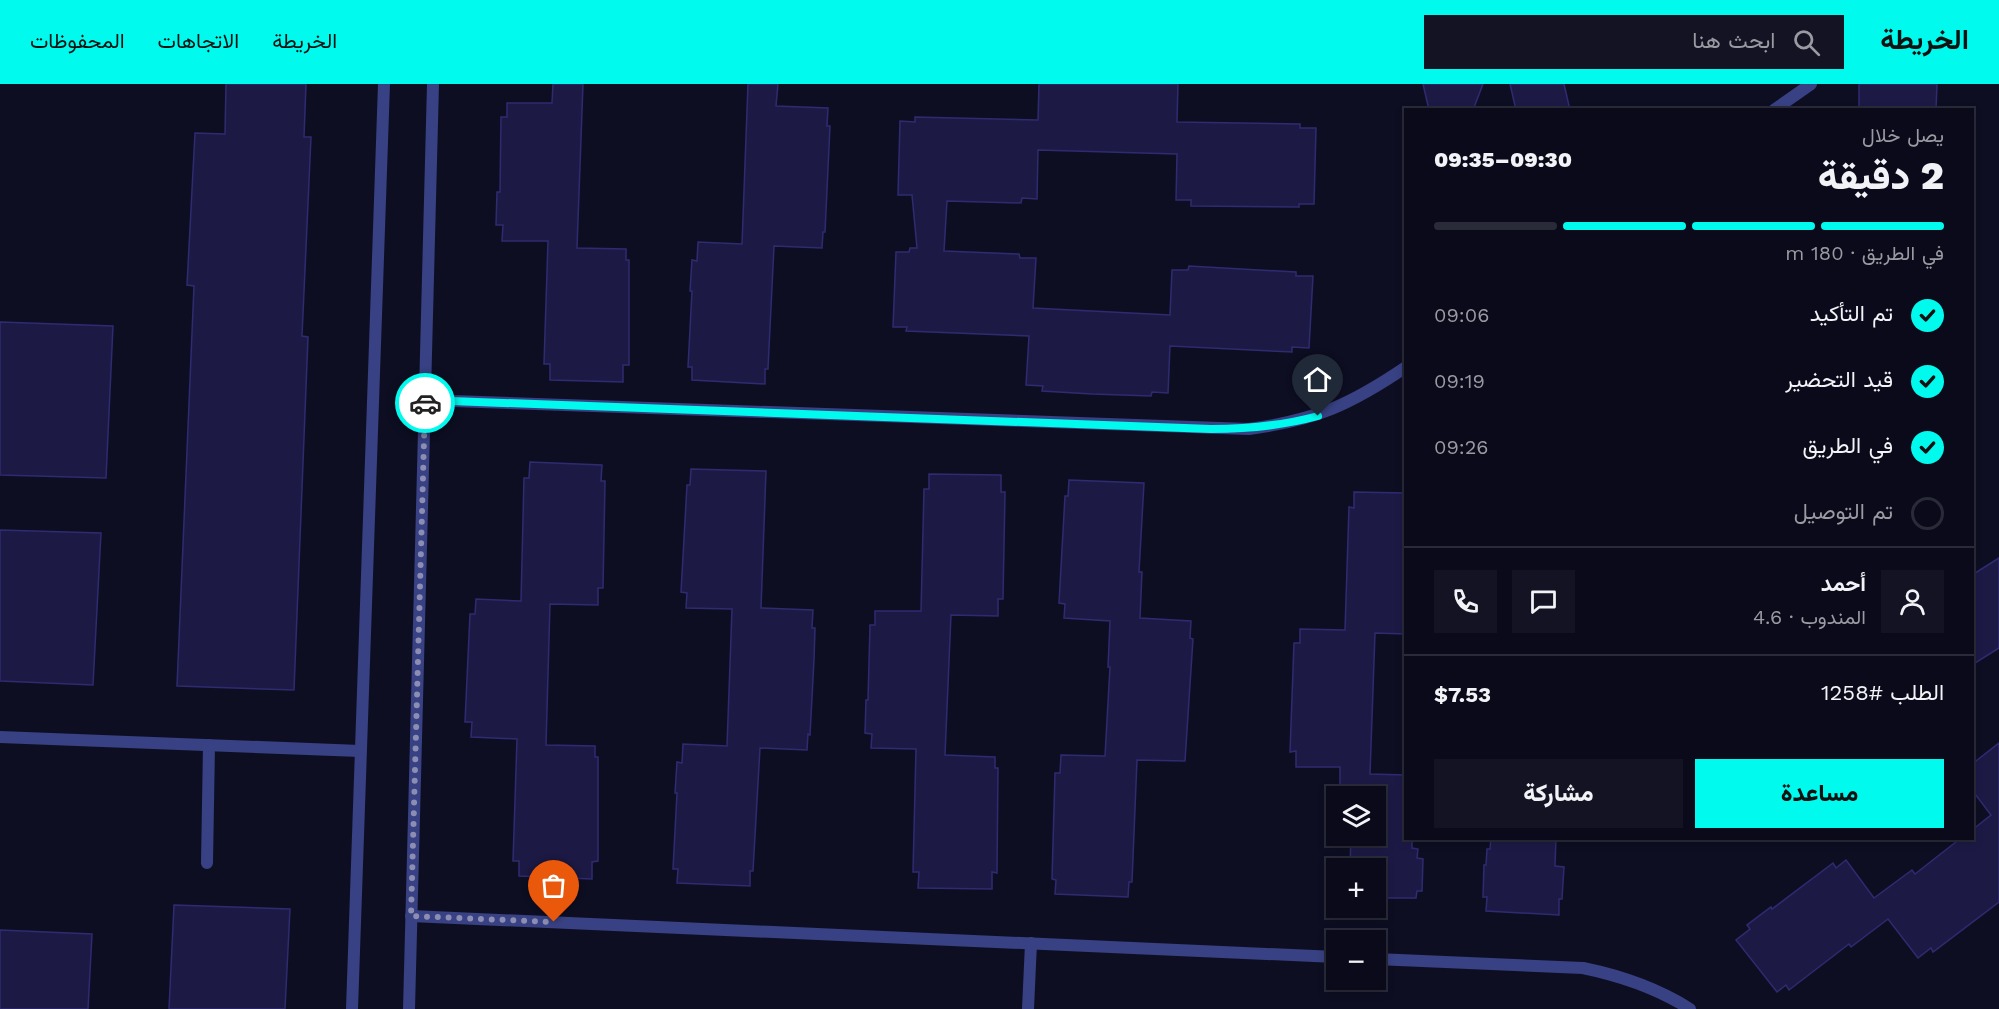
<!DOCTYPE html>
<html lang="ar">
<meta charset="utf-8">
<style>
body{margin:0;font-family:"Work Sans",Vazirmatn,sans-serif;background:#131323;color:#f1f3f6;direction:rtl;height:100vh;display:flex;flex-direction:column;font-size:22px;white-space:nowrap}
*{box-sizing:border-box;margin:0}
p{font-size:20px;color:#999aa2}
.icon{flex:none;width:33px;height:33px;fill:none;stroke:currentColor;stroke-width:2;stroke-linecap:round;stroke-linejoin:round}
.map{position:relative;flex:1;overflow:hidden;direction:ltr}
.panel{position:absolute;left:1404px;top:24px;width:570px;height:732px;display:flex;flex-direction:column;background:#0a0a1a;border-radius:0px;box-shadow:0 3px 9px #0003,0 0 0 2px #2a2b39;direction:rtl}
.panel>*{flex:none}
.fabs{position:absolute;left:1326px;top:702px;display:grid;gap:12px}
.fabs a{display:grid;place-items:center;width:60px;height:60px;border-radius:0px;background:#0a0a1a;box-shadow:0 3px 9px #0003,0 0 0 2px #2a2b39;font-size:30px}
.pin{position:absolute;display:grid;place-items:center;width:51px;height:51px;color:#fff;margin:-62px -26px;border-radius:50% 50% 50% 0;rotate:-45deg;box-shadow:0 0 6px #0007}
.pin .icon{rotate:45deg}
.courier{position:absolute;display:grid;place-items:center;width:60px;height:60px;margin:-30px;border:4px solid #00fbee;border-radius:50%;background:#fff;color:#222;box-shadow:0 2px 8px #0007}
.headline em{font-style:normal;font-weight:800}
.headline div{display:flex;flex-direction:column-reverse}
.headline{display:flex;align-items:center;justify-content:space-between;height:102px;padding:0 30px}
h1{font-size:39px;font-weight:800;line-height:45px}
.bar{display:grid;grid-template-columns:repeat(4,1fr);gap:9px 6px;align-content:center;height:72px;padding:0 30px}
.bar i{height:8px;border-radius:4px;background:#2a2b39}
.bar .current{background:#00fbee}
.bar p{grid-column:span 4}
.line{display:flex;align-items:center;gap:15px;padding:0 30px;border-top:2px solid #2a2b39}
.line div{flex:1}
.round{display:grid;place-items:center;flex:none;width:63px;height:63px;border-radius:0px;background:#131323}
ol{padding:0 30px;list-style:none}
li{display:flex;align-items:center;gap:18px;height:66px}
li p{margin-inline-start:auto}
li .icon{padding:6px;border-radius:50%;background:#00fbee;color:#111;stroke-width:4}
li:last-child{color:#999aa2}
li i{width:33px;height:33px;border:3px solid #2a2b39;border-radius:50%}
.button{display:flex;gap:12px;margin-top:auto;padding:12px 30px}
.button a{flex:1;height:69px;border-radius:0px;background:#00fbee;color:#111;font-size:24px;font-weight:800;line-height:69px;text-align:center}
.button a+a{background:#131323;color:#f1f3f6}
header{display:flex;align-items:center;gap:36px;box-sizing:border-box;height:84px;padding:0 30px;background:#00fbee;color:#111}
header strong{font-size:28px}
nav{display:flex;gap:33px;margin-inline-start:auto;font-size:21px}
.search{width:420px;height:54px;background:#131323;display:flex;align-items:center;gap:15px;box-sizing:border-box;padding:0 21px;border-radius:0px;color:#999aa2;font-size:22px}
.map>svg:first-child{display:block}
.building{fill:#1c1a45;stroke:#2f2b71;stroke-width:1.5}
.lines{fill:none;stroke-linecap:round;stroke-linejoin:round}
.lane{stroke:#384183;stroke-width:12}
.street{stroke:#384183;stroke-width:12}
.done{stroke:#8c8db2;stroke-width:6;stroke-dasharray:0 10.8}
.route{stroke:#00fbee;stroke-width:8}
</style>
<header>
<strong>الخريطة</strong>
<div class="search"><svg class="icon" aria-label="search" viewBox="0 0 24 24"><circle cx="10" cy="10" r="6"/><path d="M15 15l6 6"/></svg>ابحث هنا</div>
<nav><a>الخريطة</a><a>الاتجاهات</a><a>المحفوظات</a></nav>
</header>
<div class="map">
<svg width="1999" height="925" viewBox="0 0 1999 925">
<rect width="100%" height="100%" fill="#0e0e23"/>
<g class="building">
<path d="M226,0h80l-2,53h7l-9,199 6,1 -14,353 -117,-4 17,-400 -7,-1 8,-152 30,1z"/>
<path d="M553,0h30l-6,164 49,1v11h3v105h-6v17l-73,-2v-16h-6l4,-123h-46l1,-16h-7l1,-33h3l1,-75h6v-14h45z"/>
<path d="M748,0h30l-2,22 52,2 -1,18h3l-5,106h-2l-1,16 -48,-2 -6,123h-3v15l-73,-4v-13h-4l4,-76h-2l2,-31 5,1 1,-19 44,2z"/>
<path d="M1039,0h139l-1,38 123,2v4h16l-2,76h-15v3l-108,-1v-6h-15l1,-46 -139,-4 -1,49 -15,-1 -1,5 -74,-2 -3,50 75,3 1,4h16l-3,50 137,7 2,-45h16l1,-4 107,6v4h17l-4,72 -17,-1v5l-122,-6 -2,47 -16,-1 -1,4 -59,-2 -50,-3 1,-5 -17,-1 3,-49 -123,-5 1,-4h-14l3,-75h13l1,-4h7l-5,-53h-14l2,-74 15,1v-5l123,3z"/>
<path d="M1423,0h60l-10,26h-44z"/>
<path d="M1510,0h54l6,26h-54z"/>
<path d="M1859,0h78l-1,26h-77z"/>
<path d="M0,238l113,4 -7,152 -106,-3z"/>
<path d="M530,378l72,3 -1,16h4l-2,107h-5v17l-48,-1 -4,141 49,1v11h3v104l-6,1v17l-73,-3v-15h-6l4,-122 -46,-2 1,-15h-7l5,-108h5l1,-15 45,2 3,-123h5z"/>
<path d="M691,385l75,2 -5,137 52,2 -1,18h3l-1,32 -4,75 -2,-1 -1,16 -47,-2 -7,123h-3v15l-73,-3 1,-14h-5l4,-76h-2l2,-31 5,1 1,-19 44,2 5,-137 -46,-1 1,-15 -6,-1 6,-107h3z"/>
<path d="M929,390l72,1v17h4l-2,107h-5v17l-47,-1 -6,140 50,2v11h3l-1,105 -5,-1v17l-74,-1 1,-16h-6l3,-123 -45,-1 1,-14 -7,-1 1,-33h2l2,-75h5v-14h46l3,-122h5z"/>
<path d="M1069,396l75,3 -5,89h3l-2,46 51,3 -1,17 3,1 -8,122 -48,-1 -5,122h-3l-1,15 -73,-3 1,-14 -4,-1 3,-106h5l1,-18 44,1 5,-89h-2l2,-46 -46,-3 1,-14 -6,-1 6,-107h3z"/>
<path d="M1354,408l52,1v141l-31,-1 -5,141 36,1v63h6v10l6,1 -1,9 6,1 -1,32h-5l-1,7h-31v-15h-9v-15h-26l1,-32h25v-40h-36v-29h-44v-16l-6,1 4,-109h6v-14l45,1 4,-123 5,1z"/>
<path d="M0,446l101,3 -8,152 -93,-4z"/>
<path d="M1999,474v90l-27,17v-90z"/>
<path d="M1999,659v159l-66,50 -2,-4 -13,10 -30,-39 -37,28 -2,-3 -60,46 -3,-5 -9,7 -41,-52 14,-11 -3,-4 24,-18 1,2 61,-46 3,5 10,-8 28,38 38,-28 3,4 46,-36h11v-8l19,-15 -19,-25v-26z"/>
<path d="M1491,754h65l-1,28 9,1 -2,32h-3v16l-73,-4 1,-14h-4l1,-32h2l1,-16h3z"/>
<path d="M174,821l116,4 -5,100h-116z"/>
<path d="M0,846l92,4 -4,75h-88z"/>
</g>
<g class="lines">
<path class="lane" d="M207,779l2,-118"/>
<g class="street">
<path d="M1774,26l37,-26"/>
<path d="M425,316l824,29c67,-9 101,-24 157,-62"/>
<path d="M0,653l360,14"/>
<path d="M411,832l925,41"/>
<path d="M1376,875l207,9c39,8 74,20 107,41"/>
<path d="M352,925l32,-925"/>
<path d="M409,925l24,-925"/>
<path d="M1028,925l3,-66"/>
</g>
</g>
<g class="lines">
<path class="done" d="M425,319l-14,513 143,6"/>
<path class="route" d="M425,319v-3l786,29c38,0 70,-3 107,-13"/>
</g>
</svg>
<div class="fabs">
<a><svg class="icon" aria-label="layers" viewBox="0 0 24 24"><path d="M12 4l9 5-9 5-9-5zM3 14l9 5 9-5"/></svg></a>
<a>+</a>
<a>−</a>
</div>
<div class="pin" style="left:554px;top:838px;background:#ea580c"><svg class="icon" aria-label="bag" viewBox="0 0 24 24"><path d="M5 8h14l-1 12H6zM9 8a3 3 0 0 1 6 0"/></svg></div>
<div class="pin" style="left:1318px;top:332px;background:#1f2937"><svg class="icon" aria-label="home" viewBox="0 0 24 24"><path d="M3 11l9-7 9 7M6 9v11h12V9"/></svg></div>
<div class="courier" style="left:425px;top:319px"><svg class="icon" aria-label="car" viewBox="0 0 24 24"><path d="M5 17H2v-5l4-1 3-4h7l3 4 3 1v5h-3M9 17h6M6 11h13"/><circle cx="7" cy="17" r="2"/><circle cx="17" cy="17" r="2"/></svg></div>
<section class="panel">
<div class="headline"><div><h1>2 دقيقة</h1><p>يصل خلال</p></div><em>09:30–09:35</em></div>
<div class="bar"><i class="current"></i><i class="current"></i><i class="current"></i><i></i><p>في الطريق · 180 m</p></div>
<ol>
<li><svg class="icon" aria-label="check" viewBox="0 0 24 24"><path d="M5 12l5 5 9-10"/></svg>تم التأكيد<p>09:06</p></li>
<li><svg class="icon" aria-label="check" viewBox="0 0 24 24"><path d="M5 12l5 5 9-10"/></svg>قيد التحضير<p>09:19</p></li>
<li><svg class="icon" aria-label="check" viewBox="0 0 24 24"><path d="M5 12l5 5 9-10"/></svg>في الطريق<p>09:26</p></li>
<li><i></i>تم التوصيل</li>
</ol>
<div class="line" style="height:108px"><a class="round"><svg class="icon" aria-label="person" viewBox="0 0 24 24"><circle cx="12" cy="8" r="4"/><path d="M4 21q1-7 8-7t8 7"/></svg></a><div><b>أحمد</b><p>المندوب · 4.6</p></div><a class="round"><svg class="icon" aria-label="chat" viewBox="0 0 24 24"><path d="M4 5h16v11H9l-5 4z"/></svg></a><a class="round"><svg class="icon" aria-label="phone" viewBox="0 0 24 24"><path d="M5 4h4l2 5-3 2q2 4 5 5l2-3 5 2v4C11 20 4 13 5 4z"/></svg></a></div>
<div class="line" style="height:78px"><div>الطلب #1258</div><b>$7.53</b></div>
<div class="button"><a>مساعدة</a><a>مشاركة</a></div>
</section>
</div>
